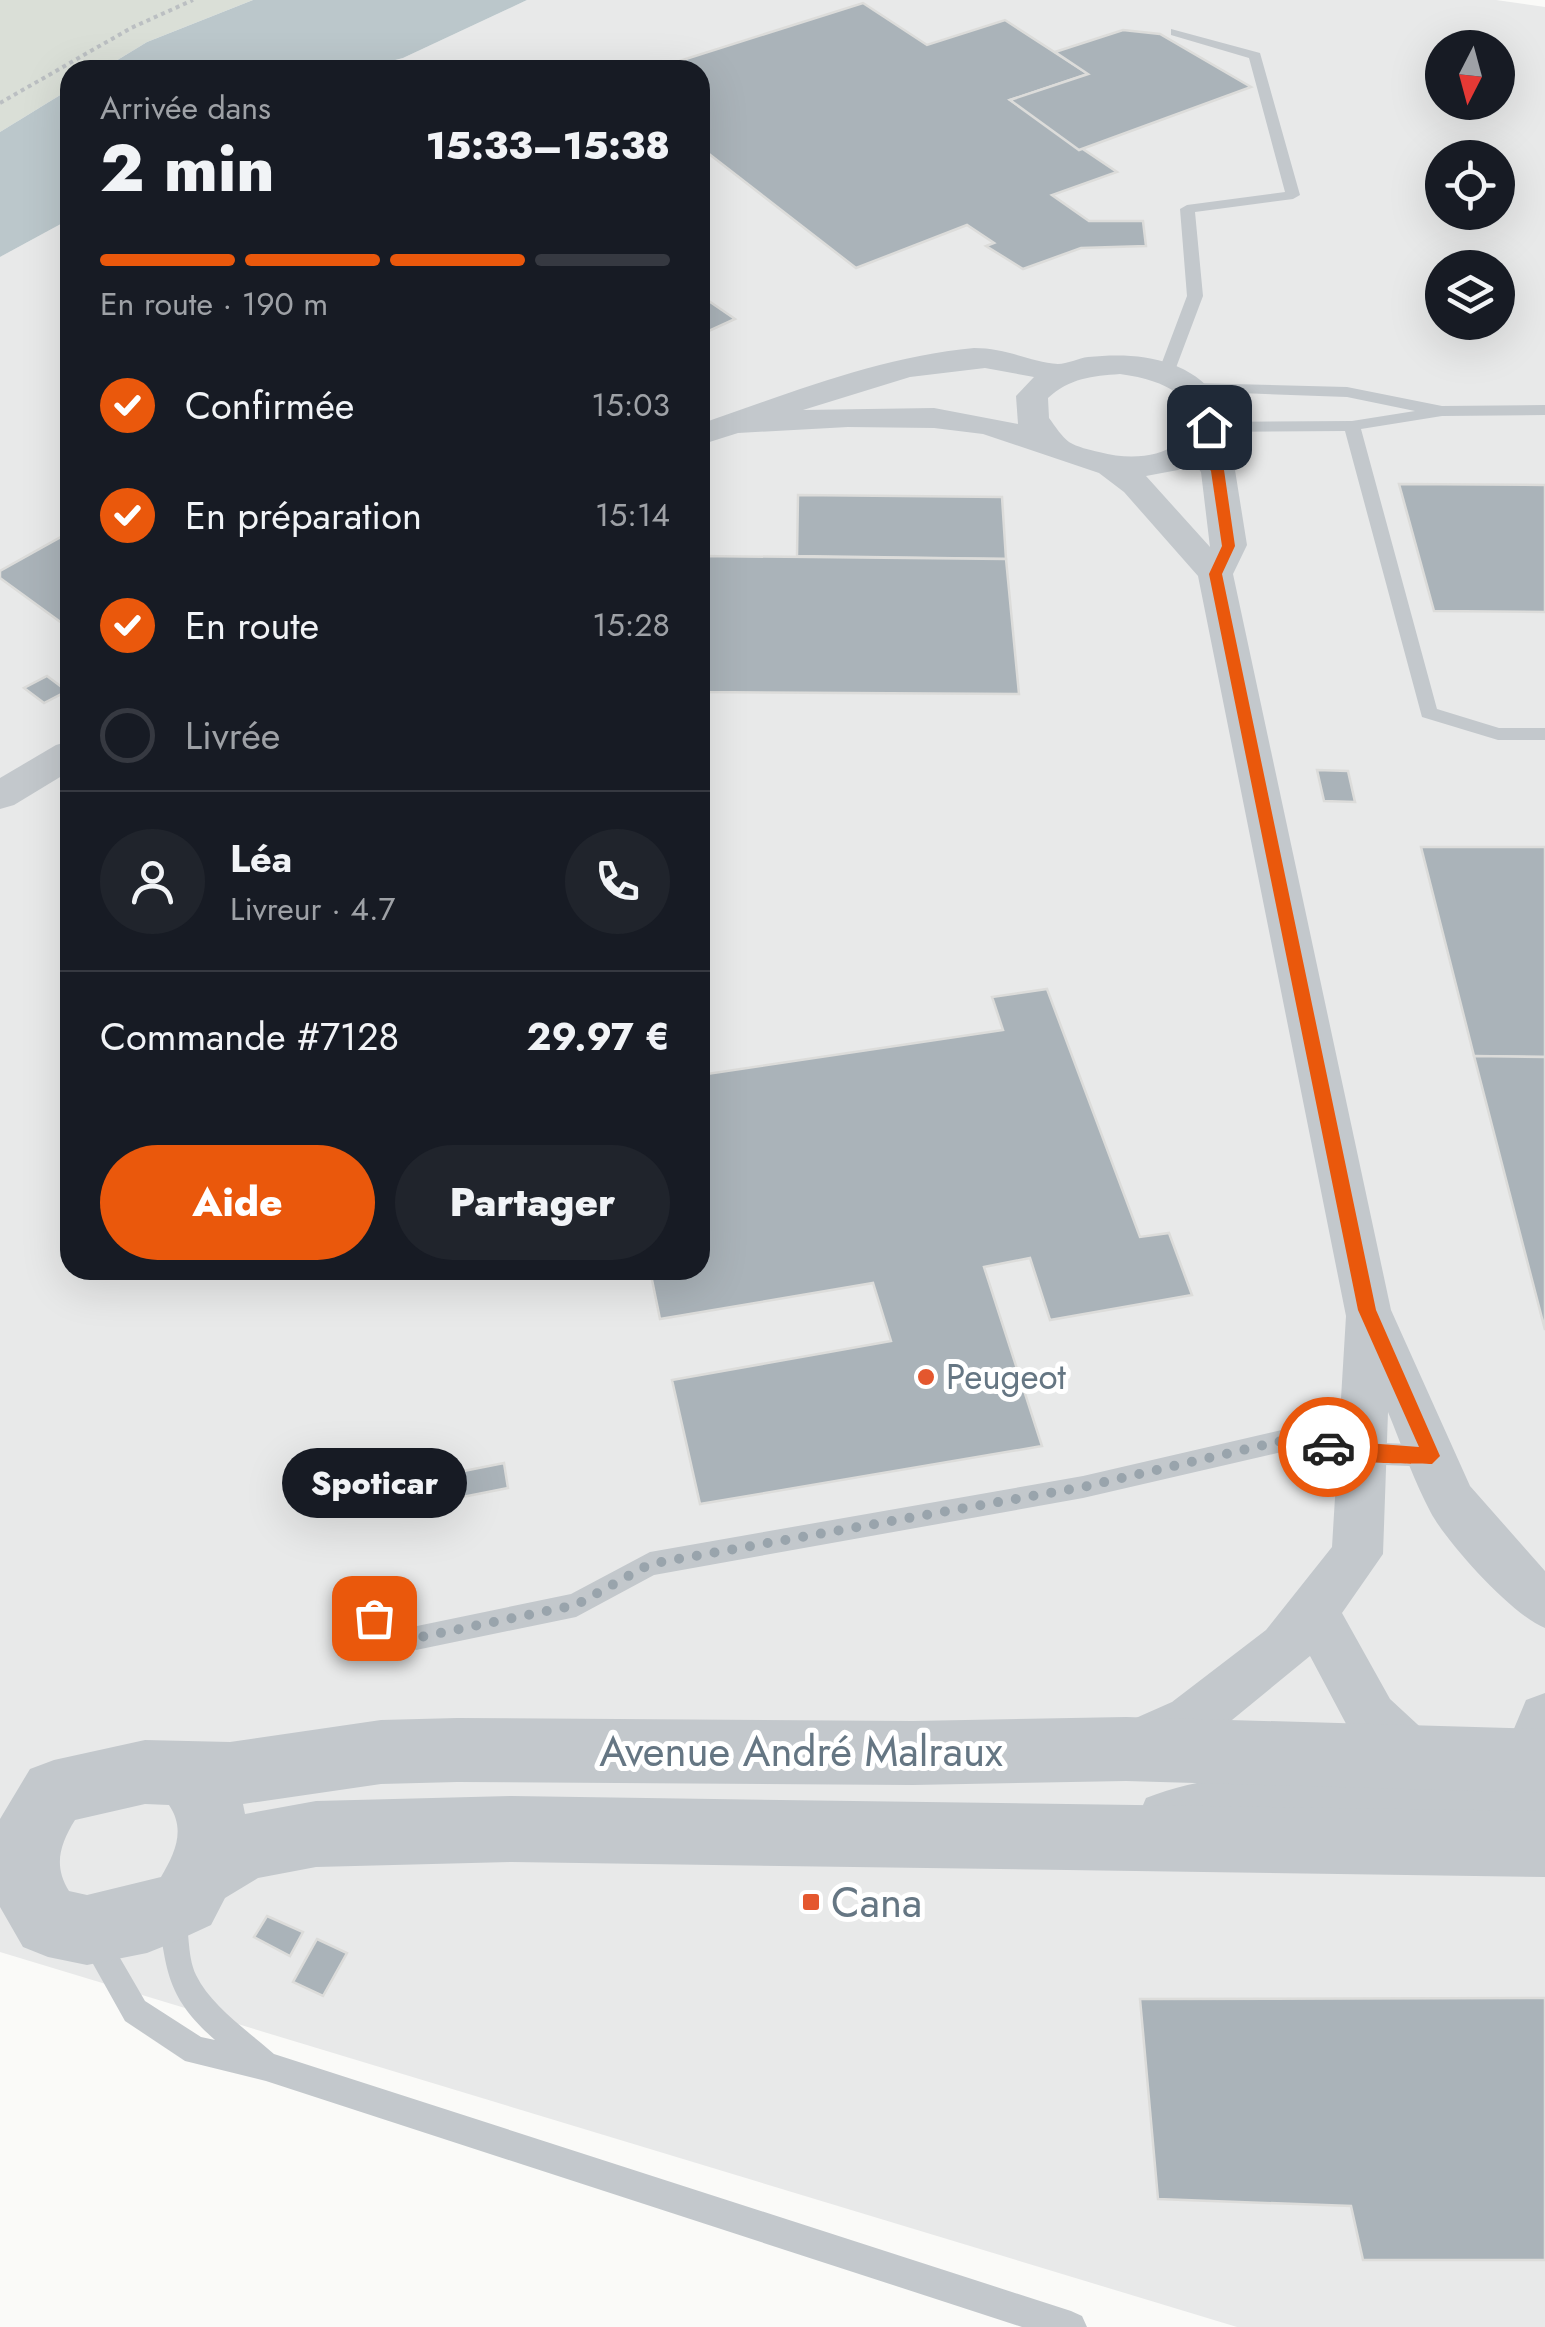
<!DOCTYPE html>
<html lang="fr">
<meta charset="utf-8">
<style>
body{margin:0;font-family:Jost,sans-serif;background:#20242c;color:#f1f3f6;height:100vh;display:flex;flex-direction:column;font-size:38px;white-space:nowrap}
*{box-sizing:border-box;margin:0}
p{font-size:32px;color:#9ea1a6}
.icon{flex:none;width:55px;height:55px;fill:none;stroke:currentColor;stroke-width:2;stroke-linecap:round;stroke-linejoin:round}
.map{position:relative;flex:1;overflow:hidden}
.drawer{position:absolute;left:60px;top:60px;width:650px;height:1220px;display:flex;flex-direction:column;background:#171b24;border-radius:30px;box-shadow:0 10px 40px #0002}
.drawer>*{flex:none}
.needle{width:65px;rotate:186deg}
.tools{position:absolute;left:1425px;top:30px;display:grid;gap:20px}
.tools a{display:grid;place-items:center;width:90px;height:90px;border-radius:50%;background:#171b24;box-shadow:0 10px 40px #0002;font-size:50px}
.pin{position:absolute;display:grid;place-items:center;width:85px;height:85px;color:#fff;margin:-42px;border-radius:20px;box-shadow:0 5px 15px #0006}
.courier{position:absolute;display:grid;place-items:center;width:100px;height:100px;margin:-50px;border:8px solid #ea580c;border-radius:50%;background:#fff;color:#222;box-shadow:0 2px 12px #0007}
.bubble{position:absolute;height:70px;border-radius:35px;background:#171b24;box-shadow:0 10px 40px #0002;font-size:32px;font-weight:800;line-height:70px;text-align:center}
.headline em{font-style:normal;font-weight:800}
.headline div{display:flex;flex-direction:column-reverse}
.headline{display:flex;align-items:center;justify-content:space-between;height:170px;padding:0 40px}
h1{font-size:65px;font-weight:800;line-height:75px}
.bar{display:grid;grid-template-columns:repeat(4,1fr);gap:15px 10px;align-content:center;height:120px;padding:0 40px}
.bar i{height:12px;border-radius:8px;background:#363941}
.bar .active{background:#ea580c}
.bar p{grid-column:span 4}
.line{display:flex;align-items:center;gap:25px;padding:0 40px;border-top:2px solid #363941}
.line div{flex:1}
.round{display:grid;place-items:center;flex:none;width:105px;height:105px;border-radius:52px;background:#20242c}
ol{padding:0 40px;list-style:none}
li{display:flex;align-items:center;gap:30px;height:110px}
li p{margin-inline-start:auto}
li .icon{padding:10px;border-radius:50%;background:#ea580c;color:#fff;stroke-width:4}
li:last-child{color:#9ea1a6}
li i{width:55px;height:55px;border:5px solid #363941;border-radius:50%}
.action{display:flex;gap:20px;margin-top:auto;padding:20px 40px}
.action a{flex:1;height:115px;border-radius:60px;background:#ea580c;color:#fff;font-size:40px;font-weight:800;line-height:115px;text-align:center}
.action a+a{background:#20242c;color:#f1f3f6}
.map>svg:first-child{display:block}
.built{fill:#e8e9e9;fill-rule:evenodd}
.green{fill:#dadfd7}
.water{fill:#bbc7cb}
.building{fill:#aab3b9;stroke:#dcdcda;stroke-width:2.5}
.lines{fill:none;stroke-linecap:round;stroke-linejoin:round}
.path{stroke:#bbbfc2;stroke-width:4;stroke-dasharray:4 4;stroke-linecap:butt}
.service{fill:#c3c8cc;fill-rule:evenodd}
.minor{fill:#c3c8cc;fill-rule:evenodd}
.tertiary{fill:#c3c8cc;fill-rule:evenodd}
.route{fill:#ea580c}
.done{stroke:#99a4ac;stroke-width:10;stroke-dasharray:0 18}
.poi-dot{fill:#e4572e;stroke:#fff;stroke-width:4}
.labels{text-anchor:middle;stroke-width:10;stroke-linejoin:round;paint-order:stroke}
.poi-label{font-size:35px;fill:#657683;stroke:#fff;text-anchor:start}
.near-street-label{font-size:42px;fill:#657683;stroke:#fff}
.near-poi-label{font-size:42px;fill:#657683;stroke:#fff;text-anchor:start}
</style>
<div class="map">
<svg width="1545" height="2327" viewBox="0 0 1545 2327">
<rect width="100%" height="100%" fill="#fafaf8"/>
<path class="built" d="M527,0h969l49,7v2320h-308l-1237,-375v-1695l70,-38v1051h630v-1200h-343l46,-12zM1442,48h56v54h-56zM1442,158h56v54h-56zM1442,268h56v54h-56z"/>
<path class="green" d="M0,0h253l-106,42 -46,28h-31v19l-70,43z"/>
<g class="water">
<path d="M253,0h274l-124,58 -46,12h-256l46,-28z"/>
<path d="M70,89v130l-70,38v-125z"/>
</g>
<g class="building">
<path d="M863,3l64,42 78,-25 83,54 -78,26 107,72 -65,23 37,26h54l3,25 -65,2 -58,21 -37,-23 8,-3 -27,-18 -111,43 -156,-121v-77h-49z"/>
<path d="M1123,30l37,4 91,53 -172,63 -69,-50 78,-26 -33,-22z"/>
<path d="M700,295l35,24 -35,16z"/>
<path d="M1399,484l146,1v127l-111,-1z"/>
<path d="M798,495l204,2 4,62 -209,-3z"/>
<path d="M70,532v97l-70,-51v-7z"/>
<path d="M700,556l306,3 13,135 -319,-2z"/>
<path d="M47,676l20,15 -23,12 -20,-15z"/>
<path d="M1317,770l31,1 7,31 -31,-1z"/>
<path d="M1421,847h124v210l-71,-1z"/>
<path d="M1047,989l93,248 29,-4 23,62 -142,25 -20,-62 -46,9 58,179 -342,58 -28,-124 219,-39 -18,-58 -213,36 -10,-49h50v-195l303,-45 -11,-33z"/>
<path d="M1474,1056l71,1v273z"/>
<path d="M504,1463l4,25 -106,21 -4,-25z"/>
<path d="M267,1916l36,16 -13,24 -36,-19z"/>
<path d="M317,1939l30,14 -24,43 -30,-14z"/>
<path d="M1545,1998v262h-182l-12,-54 -193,-7 -18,-200z"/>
</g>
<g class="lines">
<path class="path" d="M0,103l131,-75 62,-28"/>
<g class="service">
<path d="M1171,29l89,24 40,142 -7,4 -98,13 8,84 -29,77 -8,5 -8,-5 29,-77 -7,-87 7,-4 98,-13 -36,-134 -78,-23z"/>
<path d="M1192,383l155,4 95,19 103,-1v10l-103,1 -81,13 76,280 62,19h46v12h-47l-76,-23 -77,-286 -136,1 -8,-5 8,-5 143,-1 63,-10 -68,-14 -161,-6 -2,-3z"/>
<path d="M1286,1429l75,13 71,3 9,3 3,8 -3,8 -9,3 -71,-3 -75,-13 -203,47 -429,77 -78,42 -160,33 -51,-24 -4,-8 4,-8 9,-4 43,20 154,-32 79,-42 433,-76z"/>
<path d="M172,1901l10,4c9,22 4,49 14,70 15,31 52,56 78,79l797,257 11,5 5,11h-65l-756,-246 -81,-20 -60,-40 -47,-84 4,-10 10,-4 10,4 43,74 56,36 14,3c-47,-42 -48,-65 -57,-125l4,-10z"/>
</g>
<g class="minor">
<path d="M974,348c33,0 57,14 84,16 9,0 21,-6 30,-7 47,-5 98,0 128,39 13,18 11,32 -1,49l20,25 12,75 -14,29 158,736 79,176 75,85v57c-32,-12 -97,-84 -114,-115 -17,-32 -29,-67 -43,-101l-5,142 -41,59 48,86 53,49 8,18 -6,14 38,1 8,-20 17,-18 18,-43 19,-7v144l-291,-9 -88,16 -20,-8 -8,-19 8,-19c80,-32 169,-22 253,-19l-47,-44 -42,-79 -100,82 -71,31 -19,-8 -8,-18 8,-18 52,-23 94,-72 66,-83 14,-231 -148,-740 -74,-84 -25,-19 -116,-39 -49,-6 -86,-1 -110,6 -38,12v-21c90,-31 179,-67 274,-76zM985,368l49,9 -18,19 2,28 -84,-16 -131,2 107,-33zM1120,374c121,16 72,103 -21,78 -9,-2 -22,-5 -30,-10 -7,-5 -14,-16 -20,-24l-1,-20c22,-20 44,-22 72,-24zM1193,462l8,10 9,75 -64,-71 32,-6z"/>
<path d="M70,741v30l-56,34 -14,4v-31l56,-33z"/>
</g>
<path class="tertiary" d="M1126,1717l419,12v64l-419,-12 -213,4 -456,-3 -76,2 -138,20 2,10 71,-13 196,-5 1033,15v66l-1033,-15 -196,5 -58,11 -33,20 -14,27 -39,18 -25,10 -60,12 -39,-8 -25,-10 -23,-40v-88l30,-50 24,-9 91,-20 85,2 151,-22 76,-2 456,3zM145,1804l24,1c17,25 6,48 -8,72l-74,18 -18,-4c-16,-25 -9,-47 6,-71z"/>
</g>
<path class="route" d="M1205,425l10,2 -12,19 21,24 11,76 -13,28 154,736 64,146 -8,8c-26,-1 -99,2 -113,-17l9,-7 91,7 -61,-137 -149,-736 13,-28 -11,-75 -20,-25z"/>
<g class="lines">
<path class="done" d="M374,1618l42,20 160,-33 74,-41 433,-77 203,-47 42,7"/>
</g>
<g class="poi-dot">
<circle cx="926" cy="1377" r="10"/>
<rect x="801" y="1892" width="20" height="20" rx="5"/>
</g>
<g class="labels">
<g class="poi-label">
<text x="946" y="1389">Peugeot</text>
</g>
<g class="near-street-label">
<text x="801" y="1766">Avenue André Malraux</text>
</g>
<g class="near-poi-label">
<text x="831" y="1917">Cana</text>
</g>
</g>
</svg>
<div class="tools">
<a><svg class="needle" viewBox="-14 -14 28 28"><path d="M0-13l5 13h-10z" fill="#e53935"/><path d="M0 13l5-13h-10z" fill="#9ea1a6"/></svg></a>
<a><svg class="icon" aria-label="locate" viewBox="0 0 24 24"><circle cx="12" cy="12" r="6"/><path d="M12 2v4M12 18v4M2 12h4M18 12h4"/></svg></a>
<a><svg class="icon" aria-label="layers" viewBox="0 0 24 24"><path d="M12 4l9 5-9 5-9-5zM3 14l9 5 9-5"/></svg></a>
</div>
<div class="pin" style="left:374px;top:1618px;background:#ea580c"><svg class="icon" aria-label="bag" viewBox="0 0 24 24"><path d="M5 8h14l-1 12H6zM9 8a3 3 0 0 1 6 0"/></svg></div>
<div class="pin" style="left:1209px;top:427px;background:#1f2937"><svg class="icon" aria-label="home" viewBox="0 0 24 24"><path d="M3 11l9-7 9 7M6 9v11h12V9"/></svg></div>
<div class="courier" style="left:1328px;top:1447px"><svg class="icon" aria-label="car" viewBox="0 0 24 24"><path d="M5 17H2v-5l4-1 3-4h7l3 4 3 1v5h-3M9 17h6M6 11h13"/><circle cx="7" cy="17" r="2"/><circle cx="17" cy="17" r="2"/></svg></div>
<div class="bubble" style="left:282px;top:1448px;width:185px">Spoticar</div>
<section class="drawer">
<div class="headline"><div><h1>2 min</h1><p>Arrivée dans</p></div><em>15:33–15:38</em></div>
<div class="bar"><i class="active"></i><i class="active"></i><i class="active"></i><i></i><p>En route · 190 m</p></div>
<ol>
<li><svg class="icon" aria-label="check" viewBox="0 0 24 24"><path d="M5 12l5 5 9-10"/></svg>Confirmée<p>15:03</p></li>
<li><svg class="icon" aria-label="check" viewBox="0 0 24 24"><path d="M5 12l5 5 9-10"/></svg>En préparation<p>15:14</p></li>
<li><svg class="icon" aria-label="check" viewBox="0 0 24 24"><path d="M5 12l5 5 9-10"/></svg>En route<p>15:28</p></li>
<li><i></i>Livrée</li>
</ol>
<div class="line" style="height:180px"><a class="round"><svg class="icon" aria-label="person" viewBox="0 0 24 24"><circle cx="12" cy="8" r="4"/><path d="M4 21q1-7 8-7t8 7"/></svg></a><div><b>Léa</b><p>Livreur · 4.7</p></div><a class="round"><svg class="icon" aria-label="phone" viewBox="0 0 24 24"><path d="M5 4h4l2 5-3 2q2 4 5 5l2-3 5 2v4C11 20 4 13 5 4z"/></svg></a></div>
<div class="line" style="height:130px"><div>Commande #7128</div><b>29.97 €</b></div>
<div class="action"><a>Aide</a><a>Partager</a></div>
</section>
</div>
